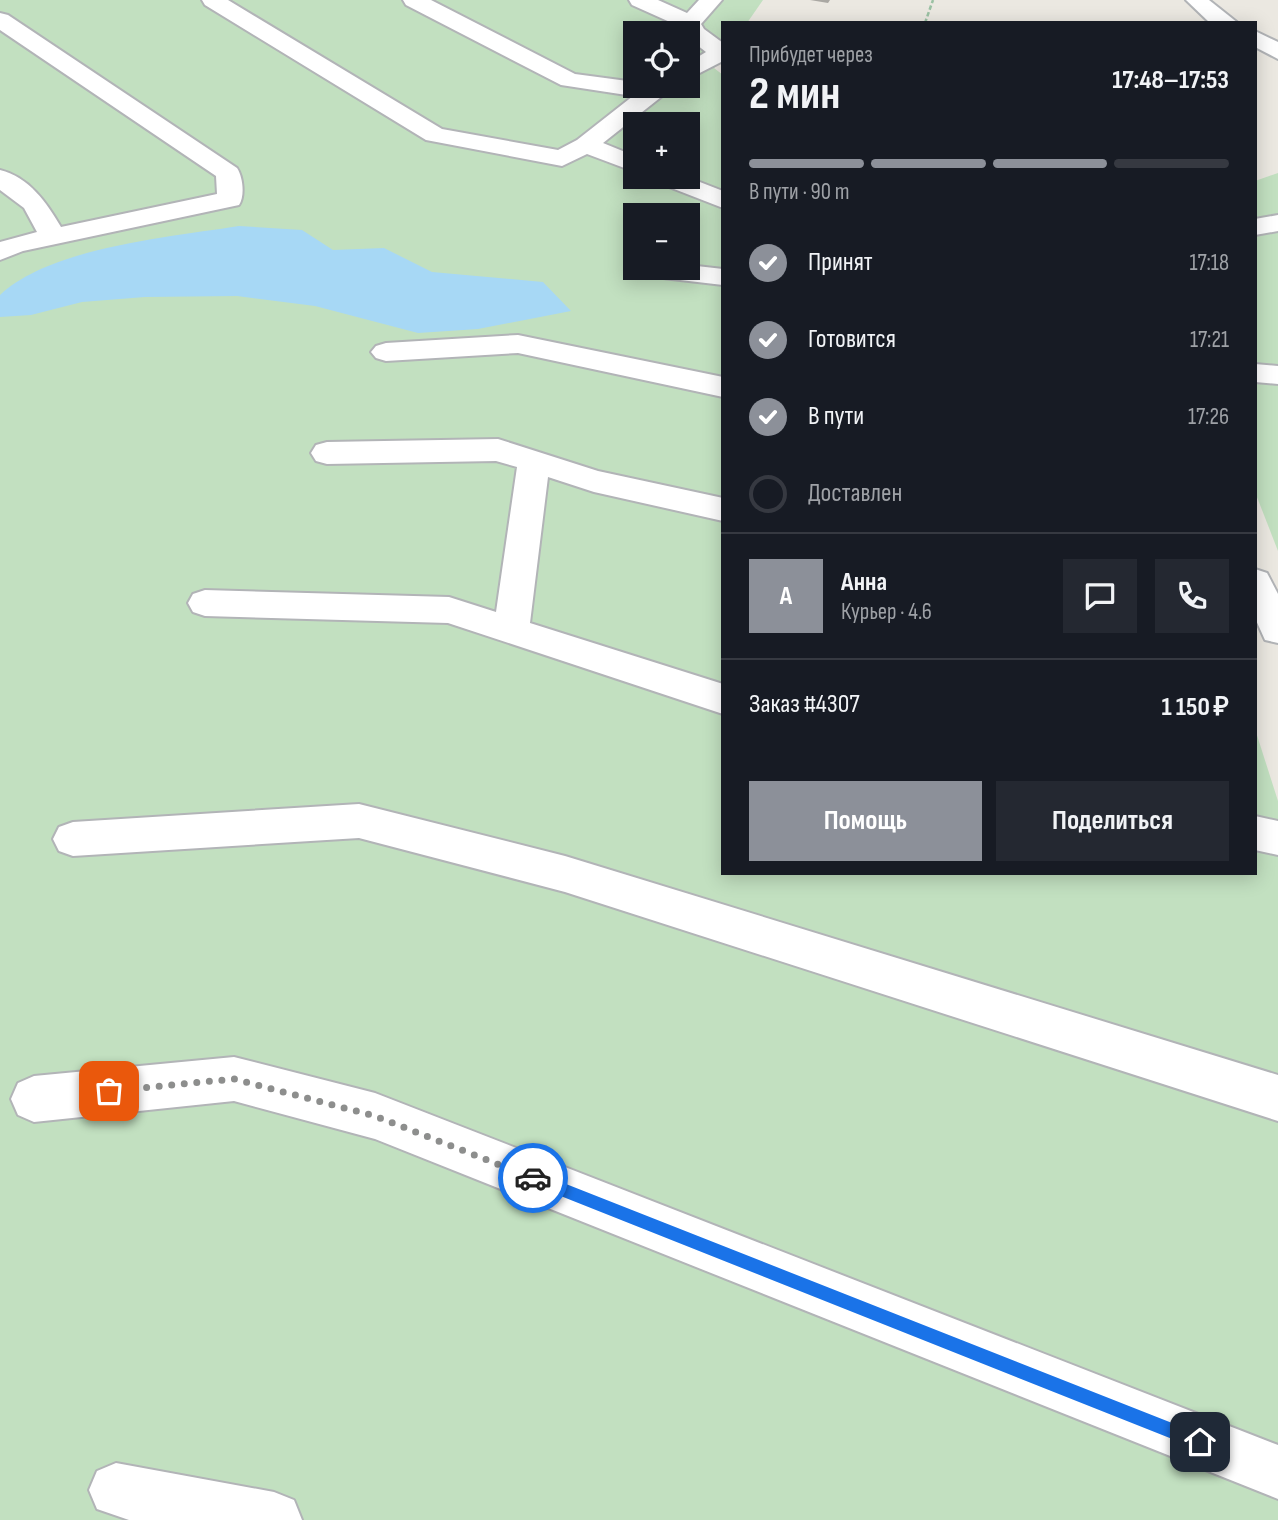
<!DOCTYPE html>
<html lang="ru">
<meta charset="utf-8">
<style>
body{margin:0;font-family:"Sofia Sans Condensed",sans-serif;background:#242831;color:#f1f3f6;height:100vh;display:flex;flex-direction:column;font-size:26px;white-space:nowrap}
*{box-sizing:border-box;margin:0}
p{font-size:23px;color:#9ea1a6}
.icon{flex:none;width:38px;height:38px;fill:none;stroke:currentColor;stroke-width:2;stroke-linecap:round;stroke-linejoin:round}
.map{position:relative;flex:1;overflow:hidden}
.sheet{position:absolute;left:721px;top:21px;width:536px;height:854px;display:flex;flex-direction:column;background:#171b24;border-radius:0px;box-shadow:0 4px 18px #0003}
.sheet>*{flex:none}
.controls{position:absolute;left:623px;top:21px;display:grid;gap:14px}
.controls a{display:grid;place-items:center;width:77px;height:77px;border-radius:0px;background:#171b24;box-shadow:0 4px 18px #0003;font-size:35px}
.pin{position:absolute;display:grid;place-items:center;width:60px;height:60px;color:#fff;margin:-30px;border-radius:14px;box-shadow:0 4px 10px #0006}
.courier{position:absolute;display:grid;place-items:center;width:70px;height:70px;margin:-35px;border:5px solid #1a73e8;border-radius:50%;background:#fff;color:#222;box-shadow:0 2px 9px #0007}
.summary em{font-style:normal;font-weight:700}
.summary div{display:flex;flex-direction:column-reverse}
.summary{display:flex;align-items:center;justify-content:space-between;height:119px;padding:0 28px}
h1{font-size:46px;font-weight:700;line-height:52px}
.bar{display:grid;grid-template-columns:repeat(4,1fr);gap:10px 7px;align-content:center;height:84px;padding:0 28px}
.bar i{height:9px;border-radius:5px;background:#363941}
.bar .selected{background:#8c9099}
.bar p{grid-column:span 4}
.line{display:flex;align-items:center;gap:18px;padding:0 28px;border-top:2px solid #363941}
.line div{flex:1}
.round{display:grid;place-items:center;flex:none;width:74px;height:74px;border-radius:0px;background:#242831}
ol{padding:0 28px;list-style:none}
li{display:flex;align-items:center;gap:21px;height:77px}
li p{margin-inline-start:auto}
li .icon{padding:7px;border-radius:50%;background:#8c9099;color:#fff;stroke-width:4}
li:last-child{color:#9ea1a6}
li i{width:38px;height:38px;border:4px solid #363941;border-radius:50%}
.button{display:flex;gap:14px;margin-top:auto;padding:14px 28px}
.button a{flex:1;height:80px;border-radius:0px;background:#8c9099;color:#fff;font-size:28px;font-weight:700;line-height:80px;text-align:center}
.button a+a{background:#242831;color:#f1f3f6}
.map>svg:first-child{display:block}
.green{fill:#c2e0c0;fill-rule:evenodd}
.water{fill:#a7d8f5}
.lines{fill:none;stroke-linecap:round;stroke-linejoin:round}
.minor-casing{stroke:#b2b4b7;stroke-width:4}
.path{stroke:#9ac1a3;stroke-width:2.5;stroke-dasharray:4.5 2.5;stroke-linecap:butt}
.minor{fill:#fff;fill-rule:evenodd}
.wall{fill:#aaa8a3}
.route{fill:#1a73e8}
.done{stroke:#8d8e8d;stroke-width:7;stroke-dasharray:0 12.6}
</style>
<div class="map">
<svg width="1278" height="1520" viewBox="0 0 1278 1520">
<rect width="100%" height="100%" fill="#ebe8e1"/>
<g class="green">
<path d="M0,0h763l-16,23h-24v32l-9,13 9,7v798h532v-144l23,72v719h-1278zM635,33h53v53h-53zM635,124h53v53h-53zM635,215h53v53h-53z"/>
<path d="M1278,173v378l-23,-59v-311z"/>
</g>
<path class="water" d="M239,226l63,4 31,20 51,-2 48,24 111,10 28,29 -93,18 -60,4 -103,-27 -78,-10 -92,1 -63,5 -51,13 -31,2v-22c51,-48 171,-58 239,-69z"/>
<g class="lines">
<g class="minor-casing">
<g id="minor">
<path d="M202,0h26l214,129 116,21 19,-10 56,-44 -72,-11 -155,-80 -3,-5h28l144,74 60,8v4h40l-72,57 32,13v16l-48,-18 -25,12 -136,-26 -221,-135z"/>
<path d="M629,0h29l29,13 12,-13h23l-21,24 3,5 19,14v18l-35,18v-16l18,-11 -18,-14v-5h-4l-3,-6 -49,-22z"/>
<path d="M1186,0h23l29,23h-28z"/>
<path d="M0,13l8,2 229,153c6,9 8,28 2,37l-216,46 -23,9v-18l37,-10 -13,-24 -24,-18v-20c29,7 47,33 61,57l156,-33 -1,-18 -216,-146z"/>
<path d="M1255,31l23,11v17l-23,-12z"/>
<path d="M652,177h35l36,14v17l-67,-26z"/>
<path d="M1278,215v16l-23,4v-16z"/>
<path d="M635,264v4h53v-3l35,4v16l-77,-9 -10,-2 -4,-6z"/>
<path d="M518,335l205,42v20l-205,-44 -132,8 -10,-3 -5,-6 5,-6 10,-3z"/>
<path d="M1255,364l23,2v18l-23,-2z"/>
<path d="M498,439l100,32 125,27v23l-129,-29 -46,-15 -18,146 193,61v30l-275,-91 -243,-7 -12,-4 -5,-9 5,-9 12,-4 244,7 47,15 21,-145 -21,-6 -169,3 -11,-3 -5,-8 5,-8 11,-3z"/>
<path d="M1255,569l12,4 11,21v49l-13,-3 -10,-22z"/>
<path d="M359,804l206,52 713,219v46l-713,-229 -206,-54 -286,18 -14,-5 -6,-12 6,-12 14,-5z"/>
<path d="M1255,816l23,5v34l-23,-5z"/>
<path d="M234,1057l141,36 903,352v54l-903,-360 -141,-38 -200,21 -16,-7 -7,-16 7,-16 16,-7z"/>
<path d="M116,1463l158,29 20,8 8,20h-173l-32,-11 -8,-19 8,-19z"/>
</g>
</g>
<path class="path" d="M925,23l8,-23"/>
<use href="#minor" class="minor"/>
</g>
<path class="wall" d="M810,0h20l-2,3z"/>
<path class="route" d="M533,1171l667,263 6,2 2,6 -2,5 -6,3 -667,-265 -7,-7z"/>
<g class="lines">
<path class="done" d="M109,1091l125,-12 141,37 158,62"/>
</g>
</svg>
<div class="controls">
<a><svg class="icon" aria-label="locate" viewBox="0 0 24 24"><circle cx="12" cy="12" r="6"/><path d="M12 2v4M12 18v4M2 12h4M18 12h4"/></svg></a>
<a>+</a>
<a>−</a>
</div>
<div class="pin" style="left:109px;top:1091px;background:#ea580c"><svg class="icon" aria-label="bag" viewBox="0 0 24 24"><path d="M5 8h14l-1 12H6zM9 8a3 3 0 0 1 6 0"/></svg></div>
<div class="pin" style="left:1200px;top:1442px;background:#1f2937"><svg class="icon" aria-label="home" viewBox="0 0 24 24"><path d="M3 11l9-7 9 7M6 9v11h12V9"/></svg></div>
<div class="courier" style="left:533px;top:1178px"><svg class="icon" aria-label="car" viewBox="0 0 24 24"><path d="M5 17H2v-5l4-1 3-4h7l3 4 3 1v5h-3M9 17h6M6 11h13"/><circle cx="7" cy="17" r="2"/><circle cx="17" cy="17" r="2"/></svg></div>
<section class="sheet">
<div class="summary"><div><h1>2 мин</h1><p>Прибудет через</p></div><em>17:48–17:53</em></div>
<div class="bar"><i class="selected"></i><i class="selected"></i><i class="selected"></i><i></i><p>В пути · 90 m</p></div>
<ol>
<li><svg class="icon" aria-label="check" viewBox="0 0 24 24"><path d="M5 12l5 5 9-10"/></svg>Принят<p>17:18</p></li>
<li><svg class="icon" aria-label="check" viewBox="0 0 24 24"><path d="M5 12l5 5 9-10"/></svg>Готовится<p>17:21</p></li>
<li><svg class="icon" aria-label="check" viewBox="0 0 24 24"><path d="M5 12l5 5 9-10"/></svg>В пути<p>17:26</p></li>
<li><i></i>Доставлен</li>
</ol>
<div class="line" style="height:126px"><b class="round" style="background:#8c9099;color:#fff">А</b><div><b>Анна</b><p>Курьер · 4.6</p></div><a class="round"><svg class="icon" aria-label="chat" viewBox="0 0 24 24"><path d="M4 5h16v11H9l-5 4z"/></svg></a><a class="round"><svg class="icon" aria-label="phone" viewBox="0 0 24 24"><path d="M5 4h4l2 5-3 2q2 4 5 5l2-3 5 2v4C11 20 4 13 5 4z"/></svg></a></div>
<div class="line" style="height:91px"><div>Заказ #4307</div><b>1 150 ₽</b></div>
<div class="button"><a>Помощь</a><a>Поделиться</a></div>
</section>
</div>
